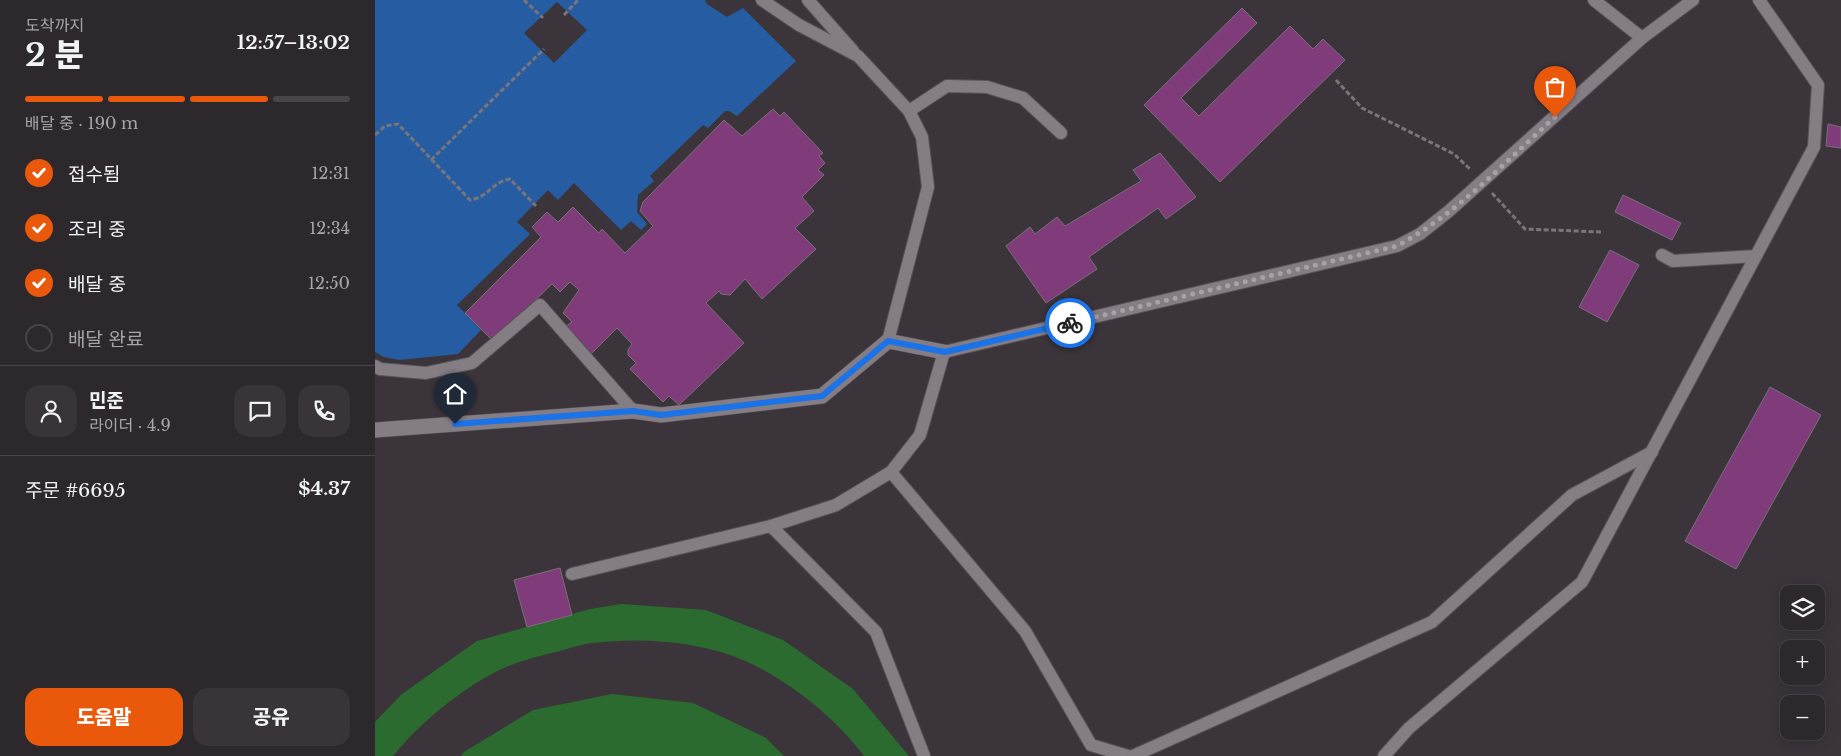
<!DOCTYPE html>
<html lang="ko">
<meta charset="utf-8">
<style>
body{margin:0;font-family:"Libre Baskerville","Noto Sans KR",serif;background:#383438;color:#f1f3f6;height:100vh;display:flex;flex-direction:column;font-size:19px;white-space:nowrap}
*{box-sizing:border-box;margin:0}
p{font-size:16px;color:#a6a6a9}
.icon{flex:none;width:28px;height:28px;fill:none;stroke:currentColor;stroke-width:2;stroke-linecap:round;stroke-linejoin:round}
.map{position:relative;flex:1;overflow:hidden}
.panel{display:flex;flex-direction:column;background:#2c282c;width:375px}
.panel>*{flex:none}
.tools{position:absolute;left:1405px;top:585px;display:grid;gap:10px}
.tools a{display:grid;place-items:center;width:45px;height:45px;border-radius:10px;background:#2c282c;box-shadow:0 2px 12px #0003,0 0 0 1px #484448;font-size:25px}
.pin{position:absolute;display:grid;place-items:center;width:42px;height:42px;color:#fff;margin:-51px -21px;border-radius:50% 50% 50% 0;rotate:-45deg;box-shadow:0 0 5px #0007}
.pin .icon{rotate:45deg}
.courier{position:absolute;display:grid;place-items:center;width:50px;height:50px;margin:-25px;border:4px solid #1a73e8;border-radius:50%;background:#fff;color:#222;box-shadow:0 1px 6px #0007}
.head em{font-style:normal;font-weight:800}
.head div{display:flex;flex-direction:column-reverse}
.head{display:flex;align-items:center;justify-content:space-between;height:85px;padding:0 25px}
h1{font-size:32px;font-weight:800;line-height:38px}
.bar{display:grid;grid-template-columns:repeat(4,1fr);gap:8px 5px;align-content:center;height:60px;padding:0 25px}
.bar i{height:6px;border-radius:4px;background:#484448}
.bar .active{background:#ea580c}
.bar p{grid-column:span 4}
.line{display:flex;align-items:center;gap:12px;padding:0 25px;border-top:1px solid #484448}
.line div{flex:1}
.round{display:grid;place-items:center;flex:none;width:52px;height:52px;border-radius:15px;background:#383438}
ol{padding:0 25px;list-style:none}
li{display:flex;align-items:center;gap:15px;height:55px}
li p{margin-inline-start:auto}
li .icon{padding:5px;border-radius:50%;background:#ea580c;color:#fff;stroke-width:4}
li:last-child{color:#a6a6a9}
li i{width:28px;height:28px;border:2px solid #484448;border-radius:50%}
.primary-button{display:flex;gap:10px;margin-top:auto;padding:10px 25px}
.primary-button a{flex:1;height:58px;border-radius:15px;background:#ea580c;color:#fff;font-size:20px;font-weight:800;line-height:58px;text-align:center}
.primary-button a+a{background:#383438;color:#f1f3f6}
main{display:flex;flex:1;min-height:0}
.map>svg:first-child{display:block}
.green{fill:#2b6b30}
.water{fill:#265da2;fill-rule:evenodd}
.building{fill:#7f3b7a;stroke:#787077}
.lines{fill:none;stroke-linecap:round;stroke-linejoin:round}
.lane-casing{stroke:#575357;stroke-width:14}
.street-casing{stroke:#575357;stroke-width:16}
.path{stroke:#7a757a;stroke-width:3;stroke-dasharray:5 2.5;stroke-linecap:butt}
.lane{stroke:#847d84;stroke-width:12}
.street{stroke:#847d84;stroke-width:15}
.done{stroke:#a7a2a7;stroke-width:5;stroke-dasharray:0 9}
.route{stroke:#1a73e8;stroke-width:6}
</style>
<main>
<section class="panel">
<div class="head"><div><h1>2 분</h1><p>도착까지</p></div><em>12:57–13:02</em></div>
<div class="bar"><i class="active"></i><i class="active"></i><i class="active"></i><i></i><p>배달 중 · 190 m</p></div>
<ol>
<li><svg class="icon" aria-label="check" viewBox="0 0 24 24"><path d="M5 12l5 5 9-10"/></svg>접수됨<p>12:31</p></li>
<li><svg class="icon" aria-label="check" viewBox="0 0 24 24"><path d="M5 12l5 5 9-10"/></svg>조리 중<p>12:34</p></li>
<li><svg class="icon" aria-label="check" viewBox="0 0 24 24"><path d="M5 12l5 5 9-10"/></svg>배달 중<p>12:50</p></li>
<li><i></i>배달 완료</li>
</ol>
<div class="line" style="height:90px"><a class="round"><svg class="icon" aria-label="person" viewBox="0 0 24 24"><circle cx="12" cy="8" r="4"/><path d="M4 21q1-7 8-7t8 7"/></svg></a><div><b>민준</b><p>라이더 · 4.9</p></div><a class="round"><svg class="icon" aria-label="chat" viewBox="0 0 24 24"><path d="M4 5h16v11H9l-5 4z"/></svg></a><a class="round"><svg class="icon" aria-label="phone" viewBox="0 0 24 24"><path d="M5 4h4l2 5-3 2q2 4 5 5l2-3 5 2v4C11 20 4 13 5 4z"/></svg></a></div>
<div class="line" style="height:65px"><div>주문 #6695</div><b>$4.37</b></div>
<div class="primary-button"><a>도움말</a><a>공유</a></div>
</section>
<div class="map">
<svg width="1466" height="756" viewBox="0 0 1466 756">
<rect width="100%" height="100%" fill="#3b353b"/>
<g class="green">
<path d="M246,604l85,6 77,30 70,49 56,67h-45c-29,-39 -77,-77 -121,-96 -43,-19 -103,-23 -150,-17 -12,1 -25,6 -37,9 -22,5 -48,12 -68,24 -35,20 -69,48 -95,80h-18v-34l27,-28 75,-53 113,-32z"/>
<path d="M237,694l81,9 73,35 18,18h-323l3,-4 69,-42z"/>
</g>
<path class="water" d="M0,0h330l2,4 20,13 16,-9 53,53 -59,55 -8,-5h-4l-17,17 -5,-3 -53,51 4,5 -16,14 -1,17 10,12 -6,6 -10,-9 -10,9 -47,-47 -16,17 -10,-10 -31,32 13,12 -73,71 24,25 -23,24 -59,6 -15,-3 -9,-5zM182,2l30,28 -33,33 -30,-30z"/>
<g class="building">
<path d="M867,8l15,15 -76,75 18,18 91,-90 23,23 10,-10 22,21 -125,122 -76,-77z"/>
<path d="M398,109l7,7 4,-4 39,41 -4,3 6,7 -7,7 6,5 -22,22 12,14 -19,17 21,21 -54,50 -17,-20 -15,16 -9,-1 -2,-3 -13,12 38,40 -65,62 -10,-9 -6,6 -33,-33 6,-6 -8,-8v-5l4,-6 -15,-16 -26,26 -25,-28 6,-4 -9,-9 16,-23 -9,-8 -10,10 -8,-8 -59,57 -28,-28 76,-76 -9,-10 15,-15 11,10 15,-15 26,26 3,-4 23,24 28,-27 -13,-15 3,-9 81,-82 18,16z"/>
<path d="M1453,124l13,3v21l-15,-2z"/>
<path d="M785,153l36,44 -30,22 -8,-11 -69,49 8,12 -51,34 -40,-57 24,-19 5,7 22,-17 8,9 76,-45 -8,-11z"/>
<path d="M1248,195l58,28 -9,17 -57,-28z"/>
<path d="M1235,250l29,15 -32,57 -28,-15z"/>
<path d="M1395,387l51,28 -85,154 -51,-28z"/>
<path d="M185,568l12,47 -45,12 -13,-47z"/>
</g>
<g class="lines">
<g class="lane-casing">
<g id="lane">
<path d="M387,0l37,25 59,31 51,55 13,26 6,50 -40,154"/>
<path d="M433,0l45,51"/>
<path d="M1219,0l48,38"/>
<path d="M534,111l38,-25 40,1 36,11 38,35"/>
<path d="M1287,255l11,6 83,-5"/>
<path d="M0,366l5,3 46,4 46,-10 68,-58 93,106"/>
<path d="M516,472l134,159 66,114 37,11"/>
<path d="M396,526l105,106 48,124"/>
<path d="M197,574l199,-48 65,-21 55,-33 29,-37 24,-83 453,-106 23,-12 29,-23 193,-173 51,-38"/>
<path d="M758,756l299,-134 140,-127 80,-43"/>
<path d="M1009,756l25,-28 173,-146 232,-435 4,-62 -59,-85"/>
</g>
</g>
<g class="street-casing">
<path id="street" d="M0,430l258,-19 28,4 161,-19 66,-55 56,11"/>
</g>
<g class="path">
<path d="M149,0l19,18"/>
<path d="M189,15l14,-15"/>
<path d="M961,80l26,28 92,46 17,16"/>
<path d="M0,135l10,-9 13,-2 72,76c19,-3 22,-18 40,-21l26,27"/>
<path d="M56,160l113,-111"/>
<path d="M1117,193l33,36 76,3"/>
</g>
<use href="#lane" class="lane"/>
<use href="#street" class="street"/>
</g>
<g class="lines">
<path class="done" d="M695,323l327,-77c60,-32 108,-84 158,-129"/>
<path class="route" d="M80,424l178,-13 28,4 161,-19 66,-55 57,11 125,-29"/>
</g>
</svg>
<div class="tools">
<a><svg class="icon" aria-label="layers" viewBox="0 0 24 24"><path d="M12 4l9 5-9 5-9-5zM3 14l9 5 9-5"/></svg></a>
<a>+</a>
<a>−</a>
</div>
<div class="pin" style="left:1180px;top:117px;background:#ea580c"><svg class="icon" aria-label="bag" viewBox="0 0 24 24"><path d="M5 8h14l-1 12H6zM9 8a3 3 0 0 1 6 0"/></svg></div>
<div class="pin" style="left:80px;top:424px;background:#1f2937"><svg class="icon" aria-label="home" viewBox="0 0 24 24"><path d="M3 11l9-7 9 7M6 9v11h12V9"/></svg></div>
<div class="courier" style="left:695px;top:323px"><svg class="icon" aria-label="bike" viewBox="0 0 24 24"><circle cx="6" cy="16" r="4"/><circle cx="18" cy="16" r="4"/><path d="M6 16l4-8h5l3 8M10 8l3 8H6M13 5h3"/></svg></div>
</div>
</main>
